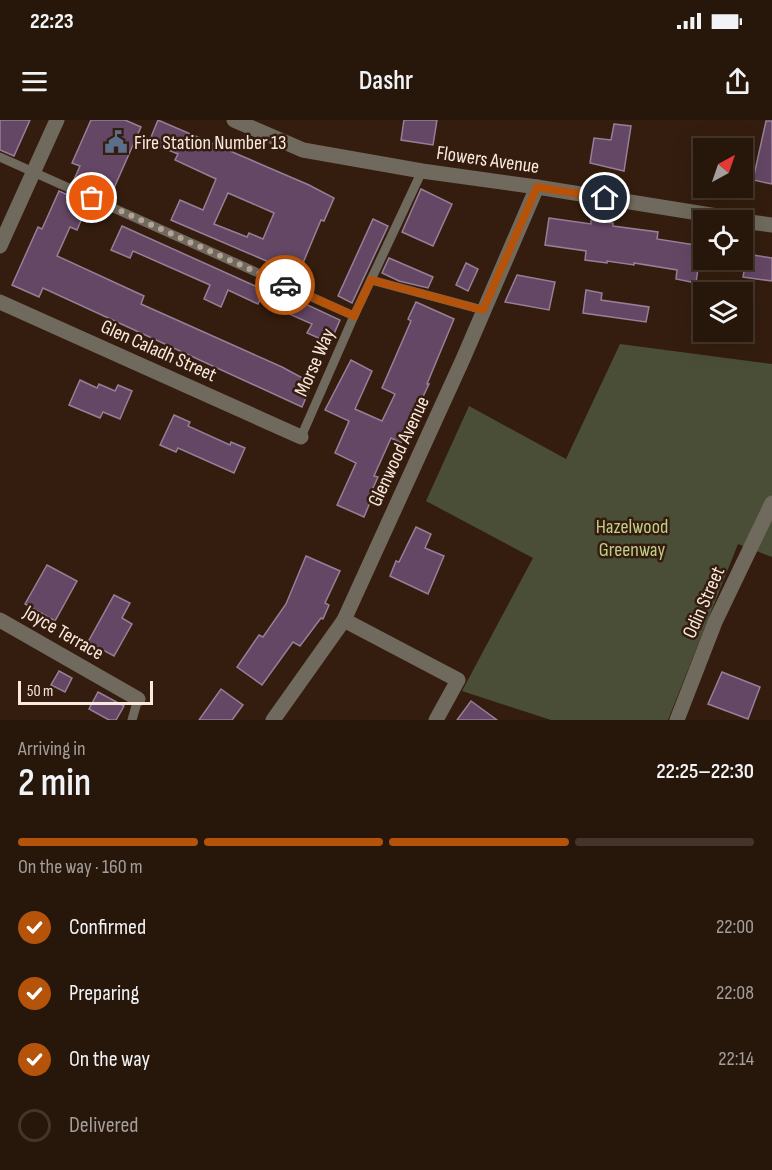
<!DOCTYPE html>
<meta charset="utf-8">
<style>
body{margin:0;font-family:"Sofia Sans Condensed",sans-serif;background:#332318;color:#f1f3f6;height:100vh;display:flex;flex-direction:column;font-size:22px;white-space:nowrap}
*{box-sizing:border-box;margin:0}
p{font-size:20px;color:#a49f9c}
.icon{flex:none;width:33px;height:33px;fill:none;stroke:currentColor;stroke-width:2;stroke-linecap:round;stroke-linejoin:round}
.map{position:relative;height:600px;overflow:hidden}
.drawer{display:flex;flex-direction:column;background:#27160a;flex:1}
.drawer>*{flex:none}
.needle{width:39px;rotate:40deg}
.controls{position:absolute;left:693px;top:18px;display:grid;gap:12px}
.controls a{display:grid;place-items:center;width:60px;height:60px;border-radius:0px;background:#27160a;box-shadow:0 6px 24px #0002,0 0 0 2px #43352b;font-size:30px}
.scale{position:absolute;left:18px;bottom:15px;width:135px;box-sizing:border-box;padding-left:6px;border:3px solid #f9e9df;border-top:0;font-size:16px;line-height:21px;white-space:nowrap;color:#f9e9df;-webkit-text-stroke:4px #341d0e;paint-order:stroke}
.pin{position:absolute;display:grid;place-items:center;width:51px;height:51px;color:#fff;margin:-26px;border:3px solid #fff;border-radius:50%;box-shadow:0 2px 6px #0007}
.courier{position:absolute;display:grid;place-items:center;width:60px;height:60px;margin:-30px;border:4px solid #b45309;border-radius:50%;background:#fff;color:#222;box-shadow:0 2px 8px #0007}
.head em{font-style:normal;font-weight:600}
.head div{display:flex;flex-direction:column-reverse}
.head{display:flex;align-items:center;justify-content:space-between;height:102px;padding:0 18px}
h1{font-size:39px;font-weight:600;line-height:45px}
.bar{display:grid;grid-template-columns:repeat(4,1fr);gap:9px 6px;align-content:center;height:72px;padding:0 18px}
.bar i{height:8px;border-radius:4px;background:#43352b}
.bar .active{background:#b45309}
.bar p{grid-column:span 4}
ol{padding:0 18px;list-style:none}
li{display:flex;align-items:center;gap:18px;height:66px}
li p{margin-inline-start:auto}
li .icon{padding:6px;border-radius:50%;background:#b45309;color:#fff;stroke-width:4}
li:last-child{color:#a49f9c}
li i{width:33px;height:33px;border:3px solid #43352b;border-radius:50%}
.status{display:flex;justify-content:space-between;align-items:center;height:42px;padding:0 30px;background:#27160a;direction:ltr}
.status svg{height:16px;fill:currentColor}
header{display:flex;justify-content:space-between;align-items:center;height:78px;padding:0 18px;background:#27160a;font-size:27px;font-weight:600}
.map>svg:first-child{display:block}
.green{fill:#4a4e36}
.building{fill:#644765;stroke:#967f97;stroke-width:1.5;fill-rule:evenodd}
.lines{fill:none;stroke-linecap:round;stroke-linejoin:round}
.lane{stroke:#70695d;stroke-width:9}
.street{stroke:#70695d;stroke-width:15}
.done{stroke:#b4a296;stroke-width:6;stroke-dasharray:0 10.8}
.route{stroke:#b45309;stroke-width:8}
.labels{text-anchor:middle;stroke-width:5;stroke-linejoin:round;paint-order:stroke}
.poi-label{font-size:20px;fill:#f9e9df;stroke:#341d0e;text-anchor:start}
.street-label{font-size:20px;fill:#f9e9df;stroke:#341d0e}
.park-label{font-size:20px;fill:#c1ce8a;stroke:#341d0e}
</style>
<div class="status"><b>22:23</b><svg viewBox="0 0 49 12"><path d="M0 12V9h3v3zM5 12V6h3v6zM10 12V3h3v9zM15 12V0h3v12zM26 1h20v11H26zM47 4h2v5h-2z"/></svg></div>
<header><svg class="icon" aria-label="menu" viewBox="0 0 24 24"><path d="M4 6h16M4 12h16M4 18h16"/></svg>Dashr<svg class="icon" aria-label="share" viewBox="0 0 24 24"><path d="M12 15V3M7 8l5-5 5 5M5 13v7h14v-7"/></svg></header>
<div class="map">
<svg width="772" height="600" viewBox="0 0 772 600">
<rect width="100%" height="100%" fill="#341d0e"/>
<path class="green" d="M620,224l152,20v193l-34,-13 -70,176h-117l-89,-29 71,-133 -107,-57 43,-95 97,53z"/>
<g class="building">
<path d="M0,0h30l-16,36 -14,-6z"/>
<path d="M91,0h34l16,7 -27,61 -15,-7 -5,11 -21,-10 7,-16 -8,-3z"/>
<path d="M158,0l151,65 25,13 -10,23 -3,-1 -26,62 -13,-6 3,-7 -114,-49 9,-20 23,10 13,-31 -41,-19 3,-6 -29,-12zM228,73l46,20 -11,26 -14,-6 -2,4 -33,-13z"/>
<path d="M404,0h33l-4,25 -32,-5z"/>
<path d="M766,1h6v63l-19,-4z"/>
<path d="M614,4l17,2 -7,45 -34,-8 4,-25 17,2z"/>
<path d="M421,69l31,15 -19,42 -31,-14z"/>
<path d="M59,71l29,13 -11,26 -7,-3 -13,29 87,40 -3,8 141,63 30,16 -10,24 -259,-119 -4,9 -27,-12 26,-58 4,2z"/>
<path d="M549,98l42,6v-4l22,3v3l45,6 -1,7 44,7 -5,37 -20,-4 1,-9 -43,-7v2l-27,-4v2l-22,-3 1,-9 -41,-6z"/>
<path d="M373,99l15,7 -36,77 -14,-7z"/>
<path d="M122,106l142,64 -6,14 -30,-14 -7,17 -17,-8 6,-14 -77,-34 -3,7 -19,-8z"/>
<path d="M747,134l25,4v23l-29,-4z"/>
<path d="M389,138l44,19 -5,11 -29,-7 -17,-8z"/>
<path d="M466,143l12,6 -10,22 -12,-6z"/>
<path d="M517,155l38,7 -6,28 -44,-8z"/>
<path d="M277,169l12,5 -1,2 52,24 -10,23 -23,-10 5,-9 -43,-19z"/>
<path d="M586,170l16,3 -1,7 48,7 -3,15 -63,-9z"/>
<path d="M416,182l38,17 -27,65h2l-28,59 -10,-5 -17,38 4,1 -10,22 3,1 -7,17 -27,-12 19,-42 -21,-10 14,-32 -24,-11 26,-50 21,11 -17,38 27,12 13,-27 -13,-6 29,-67 -3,-2z"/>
<path d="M80,260l17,8 2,-4 16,7 3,-6 14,6 -12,28 -17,-7 -3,6 -31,-13z"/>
<path d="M174,295l16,7 -2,4 42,19 1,-3 14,6 -11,25 -56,-25 -2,4 -16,-7z"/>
<path d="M416,407l15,7 -6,14 19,8 -16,38 -38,-18 6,-15 3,1z"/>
<path d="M306,436l34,15 -15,32 4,2 -6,14 -2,-1 -21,28 -7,-4 -31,43 -25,-18 22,-32 4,2 23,-33z"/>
<path d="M47,445l30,16 -22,40 -30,-17z"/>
<path d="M114,475l16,8 -8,15 10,6 -18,32 -26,-14z"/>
<path d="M59,551l13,7 -7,14 -14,-7z"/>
<path d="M722,552l38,15 -12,32 -40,-15z"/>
<path d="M221,569l22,16 -11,15h-33z"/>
<path d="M98,572l26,14 -8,14h-7l-20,-11z"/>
<path d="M471,581l26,19h-40z"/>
</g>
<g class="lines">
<g class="lane">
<path d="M0,37l354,159"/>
<path d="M371,160l112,30"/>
<path d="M301,317l53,-121 68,-145"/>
<path d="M132,600l6,-21"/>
</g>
<g class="street">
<path d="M234,0l69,30 119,21 115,16 205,33"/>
<path d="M742,101l30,4"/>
<path d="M0,126l57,-126"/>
<path d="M0,182l301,135"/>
<path d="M0,500l138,79"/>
<path d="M344,500l114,60 -22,40"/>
<path d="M273,600l71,-100 119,-261 74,-172"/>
<path d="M677,600l38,-98 57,-119"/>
</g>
</g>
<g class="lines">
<path class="done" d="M92,78l193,87"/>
<path class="route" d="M285,165l69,31 17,-36 112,30 54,-123 68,11"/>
</g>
<defs>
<g id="civic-bare" transform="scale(1.8)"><path d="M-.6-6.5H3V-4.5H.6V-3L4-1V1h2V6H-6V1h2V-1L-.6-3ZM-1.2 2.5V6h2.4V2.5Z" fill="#5c6f8a" stroke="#341d0e" stroke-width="2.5" paint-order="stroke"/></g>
</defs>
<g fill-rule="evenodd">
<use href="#civic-bare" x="116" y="22"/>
</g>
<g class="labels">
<g class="poi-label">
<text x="134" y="29">Fire Station Number 13</text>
</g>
<g class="street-label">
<text transform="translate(488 39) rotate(8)" y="7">Flowers Avenue</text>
<text transform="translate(159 230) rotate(24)" y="7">Glen Caladh Street</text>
<text transform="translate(314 242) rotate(-66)" y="7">Morse Way</text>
<text transform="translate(398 331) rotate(-65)" y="7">Glenwood Avenue</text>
<text transform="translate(703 482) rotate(-66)" y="7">Odin Street</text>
<text transform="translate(64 512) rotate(30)" y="7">Joyce Terrace</text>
</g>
<g class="park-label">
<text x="632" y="413">Hazelwood<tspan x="632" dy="23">Greenway</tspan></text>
</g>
</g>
</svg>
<div class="controls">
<a><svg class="needle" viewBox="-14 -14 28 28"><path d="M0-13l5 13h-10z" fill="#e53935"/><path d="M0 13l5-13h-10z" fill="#a49f9c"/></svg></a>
<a><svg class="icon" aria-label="locate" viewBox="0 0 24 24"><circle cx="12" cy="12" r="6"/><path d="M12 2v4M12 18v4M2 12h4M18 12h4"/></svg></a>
<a><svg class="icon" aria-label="layers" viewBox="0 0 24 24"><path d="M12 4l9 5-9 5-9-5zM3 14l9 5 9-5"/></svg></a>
</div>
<div class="scale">50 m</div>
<div class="pin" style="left:92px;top:78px;background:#ea580c"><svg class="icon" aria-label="bag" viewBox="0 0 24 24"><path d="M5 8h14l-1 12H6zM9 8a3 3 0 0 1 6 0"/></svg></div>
<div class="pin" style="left:605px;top:78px;background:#1f2937"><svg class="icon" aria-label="home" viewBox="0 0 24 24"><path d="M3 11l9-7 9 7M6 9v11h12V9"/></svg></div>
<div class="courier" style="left:285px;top:165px"><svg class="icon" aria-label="car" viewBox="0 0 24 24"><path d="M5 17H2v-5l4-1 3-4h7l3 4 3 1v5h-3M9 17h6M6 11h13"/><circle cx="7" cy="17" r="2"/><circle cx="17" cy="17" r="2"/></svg></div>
</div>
<section class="drawer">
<div class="head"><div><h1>2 min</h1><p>Arriving in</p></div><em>22:25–22:30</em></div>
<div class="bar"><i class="active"></i><i class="active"></i><i class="active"></i><i></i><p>On the way · 160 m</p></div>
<ol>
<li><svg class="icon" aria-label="check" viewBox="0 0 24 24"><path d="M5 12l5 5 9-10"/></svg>Confirmed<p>22:00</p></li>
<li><svg class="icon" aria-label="check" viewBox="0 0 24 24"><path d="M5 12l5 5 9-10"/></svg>Preparing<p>22:08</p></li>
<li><svg class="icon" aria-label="check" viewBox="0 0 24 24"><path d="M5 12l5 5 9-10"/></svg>On the way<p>22:14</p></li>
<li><i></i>Delivered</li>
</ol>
</section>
